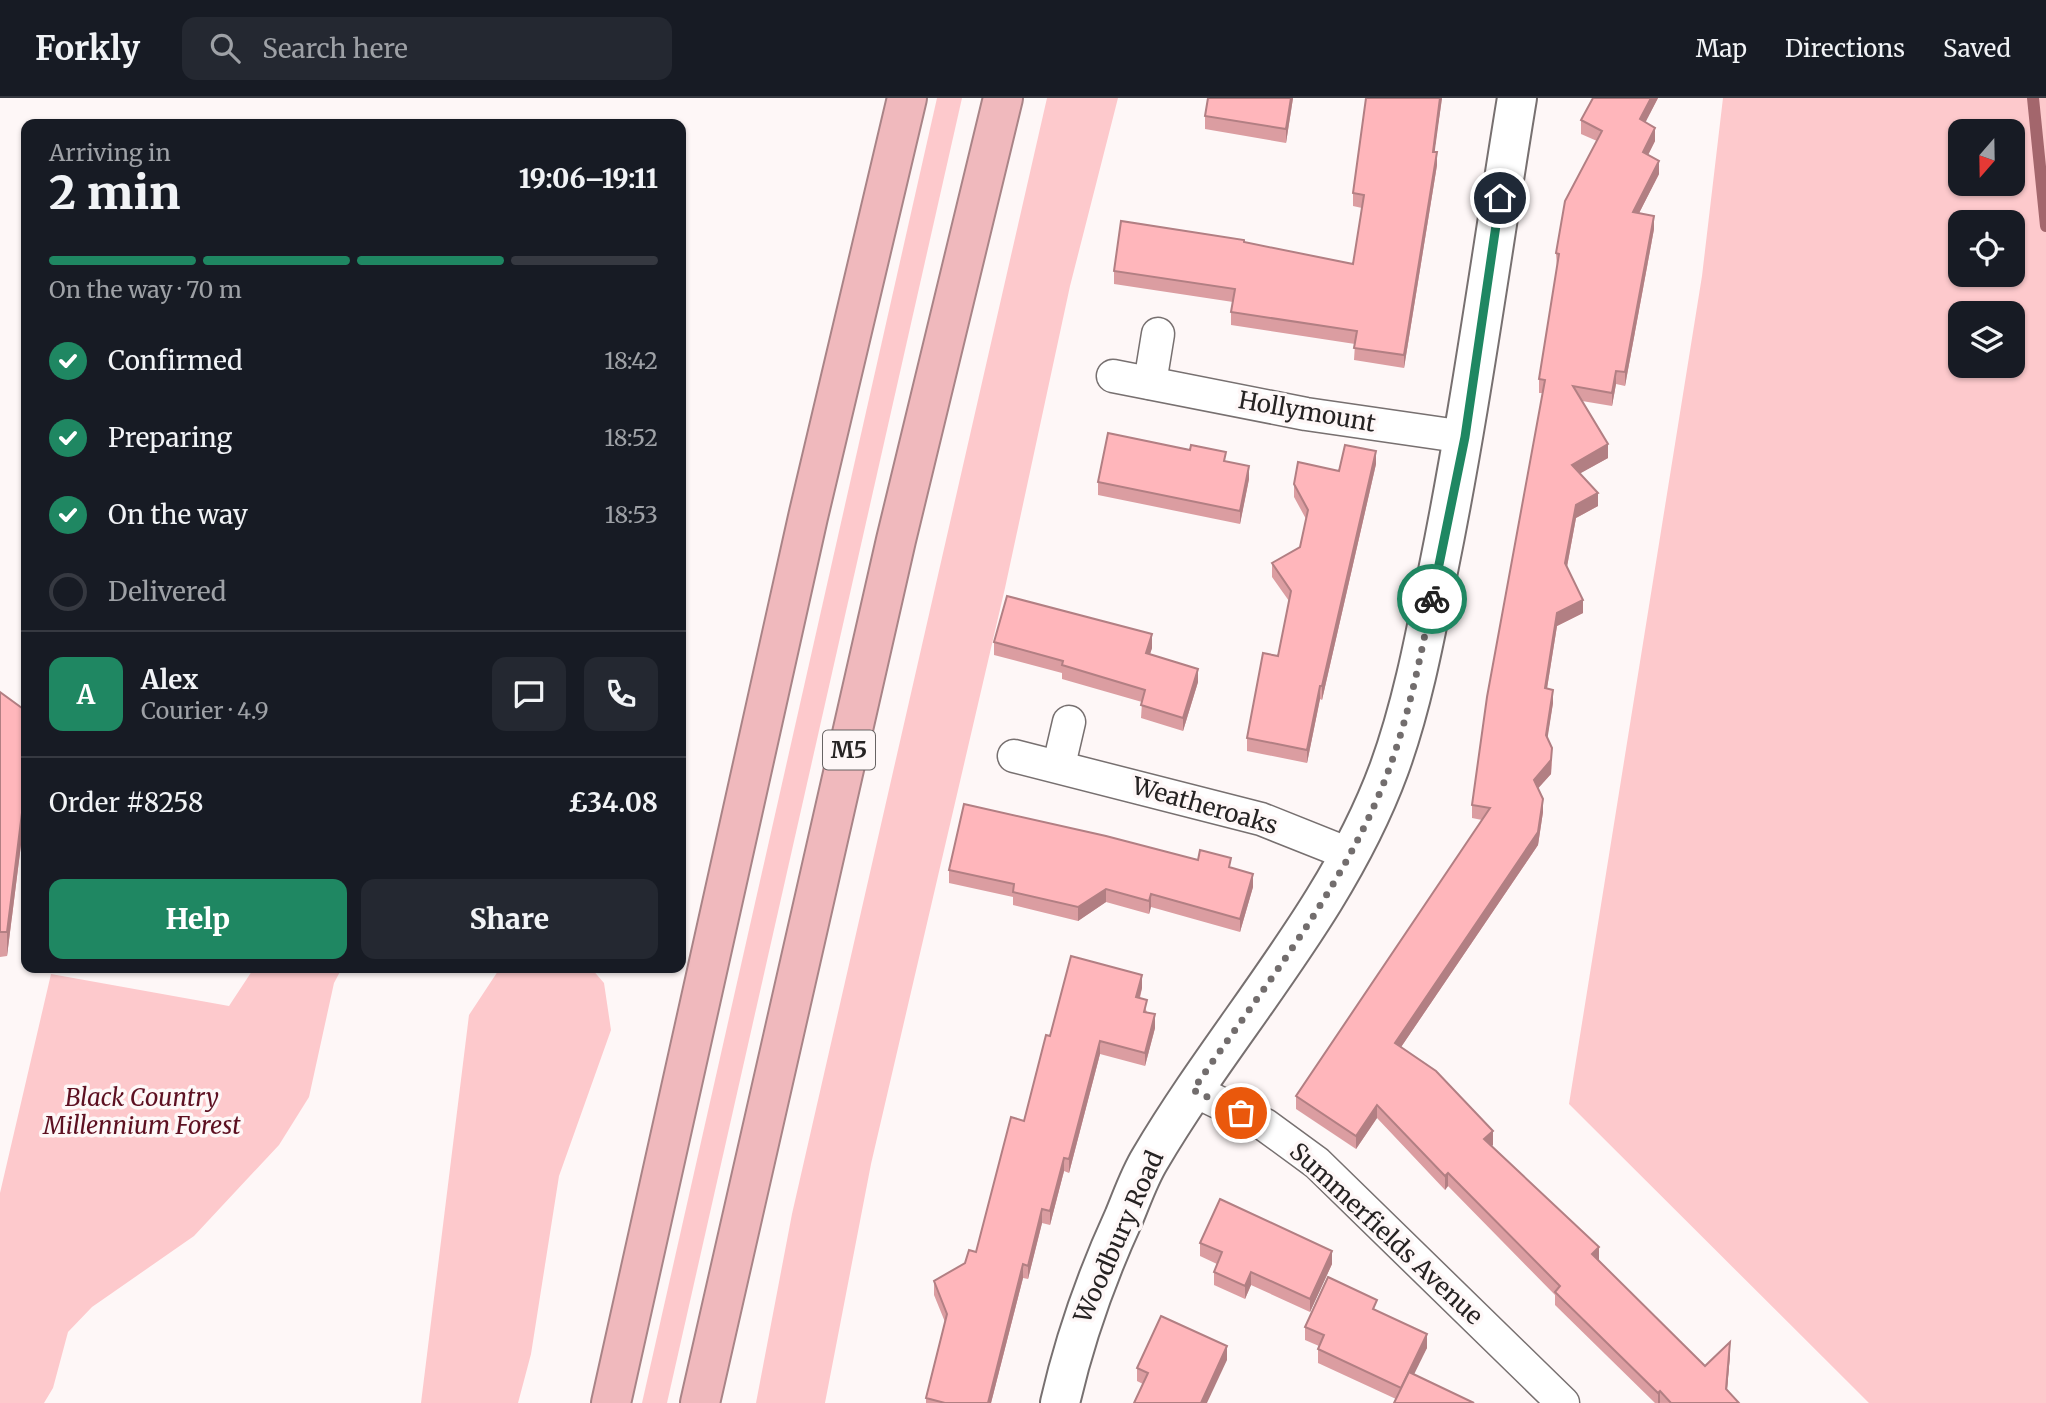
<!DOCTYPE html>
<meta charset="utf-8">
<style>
body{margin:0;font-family:Merriweather,serif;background:#242831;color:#f1f3f6;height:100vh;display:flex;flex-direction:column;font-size:26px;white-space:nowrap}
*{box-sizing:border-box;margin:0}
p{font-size:23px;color:#9ea1a6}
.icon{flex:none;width:38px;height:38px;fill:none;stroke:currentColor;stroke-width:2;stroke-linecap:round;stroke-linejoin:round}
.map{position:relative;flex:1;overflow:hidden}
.sheet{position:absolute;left:21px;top:21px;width:665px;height:854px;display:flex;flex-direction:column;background:#171b24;border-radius:14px;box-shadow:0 2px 5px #0004}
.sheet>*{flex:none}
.needle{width:46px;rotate:200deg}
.buttons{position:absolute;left:1948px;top:21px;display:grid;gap:14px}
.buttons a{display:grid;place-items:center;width:77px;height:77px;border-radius:14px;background:#171b24;box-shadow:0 2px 5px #0004;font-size:35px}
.pin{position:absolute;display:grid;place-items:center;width:60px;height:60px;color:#fff;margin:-30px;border:4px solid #fff;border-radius:50%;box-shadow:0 2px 7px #0007}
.courier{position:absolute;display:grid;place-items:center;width:70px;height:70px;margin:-35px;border:5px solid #1f8762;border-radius:50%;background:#fff;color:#222;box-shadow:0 2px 9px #0007}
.overview em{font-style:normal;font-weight:800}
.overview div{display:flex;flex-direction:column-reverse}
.overview{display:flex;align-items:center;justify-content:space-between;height:119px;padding:0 28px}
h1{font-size:46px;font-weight:800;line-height:52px}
.bar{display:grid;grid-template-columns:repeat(4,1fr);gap:10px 7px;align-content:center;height:84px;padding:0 28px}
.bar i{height:9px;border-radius:5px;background:#363941}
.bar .active{background:#1f8762}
.bar p{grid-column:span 4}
.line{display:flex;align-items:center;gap:18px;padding:0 28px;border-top:2px solid #363941}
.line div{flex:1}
.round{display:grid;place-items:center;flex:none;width:74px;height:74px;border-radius:14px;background:#242831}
ol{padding:0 28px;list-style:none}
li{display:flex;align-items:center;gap:21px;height:77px}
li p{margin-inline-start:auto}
li .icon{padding:7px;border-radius:50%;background:#1f8762;color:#fff;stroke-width:4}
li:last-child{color:#9ea1a6}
li i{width:38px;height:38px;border:4px solid #363941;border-radius:50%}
.cta{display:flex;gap:14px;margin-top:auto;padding:14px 28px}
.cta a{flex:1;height:80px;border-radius:14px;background:#1f8762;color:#fff;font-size:28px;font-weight:800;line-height:80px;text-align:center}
.cta a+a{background:#242831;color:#f1f3f6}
header{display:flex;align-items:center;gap:42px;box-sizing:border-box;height:98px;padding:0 35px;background:#171b24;border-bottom:2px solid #363941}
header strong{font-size:33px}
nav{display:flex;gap:38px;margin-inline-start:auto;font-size:24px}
.search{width:490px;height:63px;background:#242831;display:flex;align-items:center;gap:18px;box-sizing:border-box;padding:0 24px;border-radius:14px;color:#9ea1a6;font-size:26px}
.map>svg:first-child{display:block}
.green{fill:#fdc9cc;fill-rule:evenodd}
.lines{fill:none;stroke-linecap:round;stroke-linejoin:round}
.stream{stroke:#a3666c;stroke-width:12}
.minor-casing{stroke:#777070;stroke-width:35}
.tertiary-casing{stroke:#777070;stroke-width:42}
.motorway-casing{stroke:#a98487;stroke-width:42}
.minor{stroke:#fff;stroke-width:32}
.tertiary{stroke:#fff;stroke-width:38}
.motorway{stroke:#f0b9bd;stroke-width:38}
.wall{fill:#db9da1}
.shaded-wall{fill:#b27f83}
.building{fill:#ffb6bb;stroke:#b27f83;stroke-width:2}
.done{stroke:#726d6d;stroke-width:7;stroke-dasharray:0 12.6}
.route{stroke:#1f8762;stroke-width:9}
.labels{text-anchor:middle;stroke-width:7;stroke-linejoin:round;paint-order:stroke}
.shield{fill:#fef7f7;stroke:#676363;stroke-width:2}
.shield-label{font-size:23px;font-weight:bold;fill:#262323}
.street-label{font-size:24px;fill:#262323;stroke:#fef7f7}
.park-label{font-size:24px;font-style:italic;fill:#5d1021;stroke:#fef7f7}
</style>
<header>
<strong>Forkly</strong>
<div class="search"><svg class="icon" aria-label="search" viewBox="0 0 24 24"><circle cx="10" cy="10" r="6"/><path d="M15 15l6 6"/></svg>Search here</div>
<nav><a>Map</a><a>Directions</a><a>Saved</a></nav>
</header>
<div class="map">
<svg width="2046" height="1305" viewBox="0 0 2046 1305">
<rect width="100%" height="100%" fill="#fef7f7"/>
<g class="green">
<path d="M937,0h25l-295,1305h-25z"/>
<path d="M1047,0h71l-48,188 -65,302 -134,576 -46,239h-69l36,-189z"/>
<path d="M1723,0h323v1305h-177l-300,-299 133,-828zM1960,33h52v53h-52zM1960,124h52v53h-52zM1960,215h52v53h-52z"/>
<path d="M254,870h88l-8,15 -25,114 -30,48 -85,91 -102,71 -24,25 -15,56 -9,15h-44v-210l51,-219 178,32z"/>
<path d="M500,870h91l13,15 7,47 -52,146 -28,178 -13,49h-97l48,-388z"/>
</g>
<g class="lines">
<path class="stream" d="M2033,0l13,128"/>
<g class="minor-casing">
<g id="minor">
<path d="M1113,278l193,38 159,23"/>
<path d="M1150,285l8,-49"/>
<path d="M1014,658l247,63 88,35"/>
<path d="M1059,667l10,-43"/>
<path d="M1193,992l72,35 52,38 246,240"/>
</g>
</g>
<g class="tertiary-casing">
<path id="tertiary" d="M1060,1305c15,-66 36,-125 64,-186 8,-19 15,-40 26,-58 77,-131 186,-246 239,-390 23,-63 36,-132 49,-198 32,-157 53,-315 79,-473"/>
</g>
<g class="motorway-casing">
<g id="motorway">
<path d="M611,1305l197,-886 99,-419"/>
<path d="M700,1305l196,-863 107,-442"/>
</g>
</g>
<use href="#minor" class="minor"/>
<use href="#tertiary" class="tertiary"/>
<use href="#motorway" class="motorway"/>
</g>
<g class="wall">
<path d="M1208,0h85l-7,45 -81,-14v-13z"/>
<path d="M1442,0l-8,54 3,13 -33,203 -50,-8 1,-16 -124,-19v-13l2,-10 -119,-18v-13l130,-29 109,22 9,-56 -9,-2v-13z"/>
<path d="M1593,0h65l-13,24 10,19 -7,14 11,19 -20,39 15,16 -29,157 -9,-2 -4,22 -30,-5 26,57 -28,15 18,33 -22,12 -9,49 16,46 -26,13 -10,62 6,15 -6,35 5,23 -1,13 -13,14 5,24 -5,33 -137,202 92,98 -2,1 108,114v1l106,105 25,-11 -3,35 12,13h-84l-100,-98v-10l-107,-109 -3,4 -68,-72 -21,31 -60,-40v-13l186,-276 -10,-2v-13l71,-412h-4v-14l18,-112 -1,-14 41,-112 -16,-7v-14z"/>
<path d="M1226,363l23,18 -9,45 -142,-29v-13z"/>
<path d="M1376,366l-54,236 -2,-1 -13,64 -60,-12v-13l31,-82 11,-55 -17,-24v-14l28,-16 6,-28 -12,-22v-13l45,-13z"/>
<path d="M994,544l158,6 -2,6 48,28 -15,49 -42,-13 1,-16 -80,-23v-6l-68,-18z"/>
<path d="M0,594l26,19v94l-19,151 -7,1z"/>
<path d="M1198,762l33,8 22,19 -13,45 -89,-25 -2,7 -43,-12 -28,19 -65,-16v-8l-64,-14v-13z"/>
<path d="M1142,890l-2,10 15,30 -10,38 -45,-12 -31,119 -5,-2 -14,54 -8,-2 -14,56 -5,-1 -32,125h-65v-5l19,-76 -11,-27v-14l31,-18 11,-11 48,-131 26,-85z"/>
<path d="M1200,1145l132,21 -22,48 -59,-27 -6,14 -31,-14v-13l3,-8 -17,-8z"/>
<path d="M1377,1213l50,37 -31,51 -78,-36v-14l1,-3 -14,-6v-13z"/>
<path d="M1227,1262l-84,24 -6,-3v-13z"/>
</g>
<g class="shaded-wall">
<path d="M1291,0h2l-7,45v-14z"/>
<path d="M1440,0h2l-9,66v-12z"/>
<path d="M1651,0h7l-18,35v-14z"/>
<path d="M1655,30v13l-12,24v-13z"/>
<path d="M1437,54v13l-33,203v-13z"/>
<path d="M1659,63v13l-26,51v-13z"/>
<path d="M1654,118v13l-29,157v-14z"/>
<path d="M1616,273v13l-4,22v-13z"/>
<path d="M1608,346v14l-36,20v-13z"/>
<path d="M1376,353v13l-54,236v-14z"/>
<path d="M1249,368v13l-9,45v-13z"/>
<path d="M1598,395v13l-22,12 -11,59v-14l11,-58z"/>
<path d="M1583,502v13l-26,13 -12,75v-13l12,-75z"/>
<path d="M1152,536v14l-6,18v-13z"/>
<path d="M1198,571v13l-15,49v-13z"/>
<path d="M1320,588v13l-13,64v-13z"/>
<path d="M1553,592v13l-7,45v-13z"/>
<path d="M1552,650l-1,26 -17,19v-13z"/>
<path d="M26,683v24l-19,151v-24z"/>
<path d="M1543,701v13l-5,33 -143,211v-13z"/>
<path d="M1253,776v13l-13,45v-13z"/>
<path d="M1106,791v13l-28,19v-14z"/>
<path d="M1151,796v13l-2,7v-13z"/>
<path d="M1142,877v13l-6,22v-13z"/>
<path d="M1155,916v14l-10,38v-13z"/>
<path d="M1100,943v13l-31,119v-14z"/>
<path d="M1377,1007v13l-21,31v-13z"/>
<path d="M1493,1033v14l-9,8v-14z"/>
<path d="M1064,1060v13l-14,54v-14z"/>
<path d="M1448,1075v13l-3,4v-14z"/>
<path d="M1042,1111v14l-14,56v-13z"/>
<path d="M1599,1149v13l-7,7v-13z"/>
<path d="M1332,1153v13l-22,48v-13z"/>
<path d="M1023,1166v14l-32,125h-3z"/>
<path d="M1251,1174v13l-6,14v-13z"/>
<path d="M1427,1236v14l-26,53v-13z"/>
<path d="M1730,1244v13l-4,47v-13z"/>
<path d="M1227,1248v14l-20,43h-6z"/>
<path d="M1660,1293v12h-2v-10z"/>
</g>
<g class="building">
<path d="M1208,0h83l-5,31 -81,-13z"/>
<path d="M1366,0h74l-7,54h4l-33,203 -50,-7 3,-17 -126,-19 4,-23 -121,-18 7,-50 123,19v2l109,22 11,-69 -11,-2z"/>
<path d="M1593,0h58l-11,21 15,9 -12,24 16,9 -26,51 21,4 -29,156 -9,-1 -4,22 -39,-7 35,58 -36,21 26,28 -22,12 -11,58 18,37 -26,13 -12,75 8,2 -7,45 6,13 -1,12 -17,20 9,19 -5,33 -143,211 41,28 57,60 -9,8 115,108 -7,7 113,112 25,-24 -4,47 13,14h-68l-11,-12 -2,2 -103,-101 5,-6 -112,-113 -3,3 -68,-71 -21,31 -60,-40 194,-288 -18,-3 15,-108 58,-317 -6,-1 20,-125 -3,-1 9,-52 37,-70 -21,-11z"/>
<path d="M1108,335l82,17 1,-5 35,7 -2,9 25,5 -9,45 -142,-29z"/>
<path d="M1345,347l31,6 -54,235h-2l-13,64 -60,-12 16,-85 15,3 13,-65 -19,-28 28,-16 8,-37 -14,-26 4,-22 41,9z"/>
<path d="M1007,498l145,38 -6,19 52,16 -15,49 -42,-13 4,-15 -83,-25 1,-4 -69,-19z"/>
<path d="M0,594l26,19v70l-19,151h-7z"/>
<path d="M964,706l142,32 92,24 2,-10 31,8 -2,9 24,7 -13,45 -89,-25 -2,7 -43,-12 -28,18 -65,-15 1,-8 -65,-14z"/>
<path d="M1071,858l71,19 -6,22 11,3 -3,12 11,2 -10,39 -45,-12 -31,118 -5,-1 -14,53 -8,-2 -14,57 -5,-2 -35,139h-43l-19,-5 21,-84 -13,-33 31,-18 4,-13 7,2 35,-135 13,4 22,-86 4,1z"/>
<path d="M1220,1101l112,52 -22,48 -59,-27 -6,14 -31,-14 8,-20 -22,-9z"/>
<path d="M1328,1179l49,23 -4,9 54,25 -26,54 -83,-39 6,-14 -19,-8z"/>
<path d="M1161,1218l66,30 -26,57h-67l14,-30 -11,-5z"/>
<path d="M1409,1274l65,31h-80z"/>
</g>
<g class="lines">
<path class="done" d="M1241,1015l-48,-23c68,-100 155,-207 196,-321 20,-54 32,-114 43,-170"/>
<path class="route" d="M1432,501l33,-162 35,-239"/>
</g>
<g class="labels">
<rect class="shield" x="823" y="632.5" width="52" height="39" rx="5"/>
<g class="shield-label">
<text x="849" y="660">M5</text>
</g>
<g class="street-label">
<text transform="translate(1307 314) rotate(10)" y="8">Hollymount</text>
<text transform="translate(1205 708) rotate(16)" y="8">Weatheroaks</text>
<text transform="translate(1386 1136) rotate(43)" y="8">Summerfields Avenue</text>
<text transform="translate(1119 1139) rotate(-66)" y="8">Woodbury Road</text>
</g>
<g class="park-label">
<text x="142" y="1008">Black Country<tspan x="142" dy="28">Millennium Forest</tspan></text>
</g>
</g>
</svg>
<div class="buttons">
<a><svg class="needle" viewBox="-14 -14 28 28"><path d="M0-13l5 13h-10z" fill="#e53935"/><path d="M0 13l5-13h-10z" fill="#9ea1a6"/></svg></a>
<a><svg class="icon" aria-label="locate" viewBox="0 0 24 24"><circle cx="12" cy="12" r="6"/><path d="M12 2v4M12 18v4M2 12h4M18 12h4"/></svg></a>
<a><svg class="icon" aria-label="layers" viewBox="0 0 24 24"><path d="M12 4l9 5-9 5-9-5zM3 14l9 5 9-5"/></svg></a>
</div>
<div class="pin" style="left:1241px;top:1015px;background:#ea580c"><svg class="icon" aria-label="bag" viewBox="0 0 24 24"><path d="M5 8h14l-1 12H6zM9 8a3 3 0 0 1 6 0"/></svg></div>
<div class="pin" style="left:1500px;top:100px;background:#1f2937"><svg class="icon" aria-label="home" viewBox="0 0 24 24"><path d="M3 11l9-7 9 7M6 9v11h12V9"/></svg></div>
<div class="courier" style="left:1432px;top:501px"><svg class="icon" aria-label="bike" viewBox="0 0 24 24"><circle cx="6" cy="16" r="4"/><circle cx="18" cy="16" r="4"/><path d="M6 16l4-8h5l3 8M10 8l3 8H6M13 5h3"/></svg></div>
<section class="sheet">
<div class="overview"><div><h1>2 min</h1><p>Arriving in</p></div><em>19:06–19:11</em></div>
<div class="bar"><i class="active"></i><i class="active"></i><i class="active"></i><i></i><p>On the way · 70 m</p></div>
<ol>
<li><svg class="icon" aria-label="check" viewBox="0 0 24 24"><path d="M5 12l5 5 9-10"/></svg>Confirmed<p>18:42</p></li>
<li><svg class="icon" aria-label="check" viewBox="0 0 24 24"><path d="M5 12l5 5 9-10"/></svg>Preparing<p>18:52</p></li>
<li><svg class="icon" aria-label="check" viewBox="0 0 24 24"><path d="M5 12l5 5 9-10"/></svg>On the way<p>18:53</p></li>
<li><i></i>Delivered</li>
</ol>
<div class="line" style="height:126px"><b class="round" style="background:#1f8762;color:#fff">A</b><div><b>Alex</b><p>Courier · 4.9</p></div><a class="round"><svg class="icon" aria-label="chat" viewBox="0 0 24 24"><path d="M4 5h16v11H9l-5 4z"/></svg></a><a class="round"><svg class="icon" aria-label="phone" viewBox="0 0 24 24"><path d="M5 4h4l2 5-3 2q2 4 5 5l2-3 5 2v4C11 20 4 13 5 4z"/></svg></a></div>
<div class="line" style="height:91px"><div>Order #8258</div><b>£34.08</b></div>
<div class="cta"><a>Help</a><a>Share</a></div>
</section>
</div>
